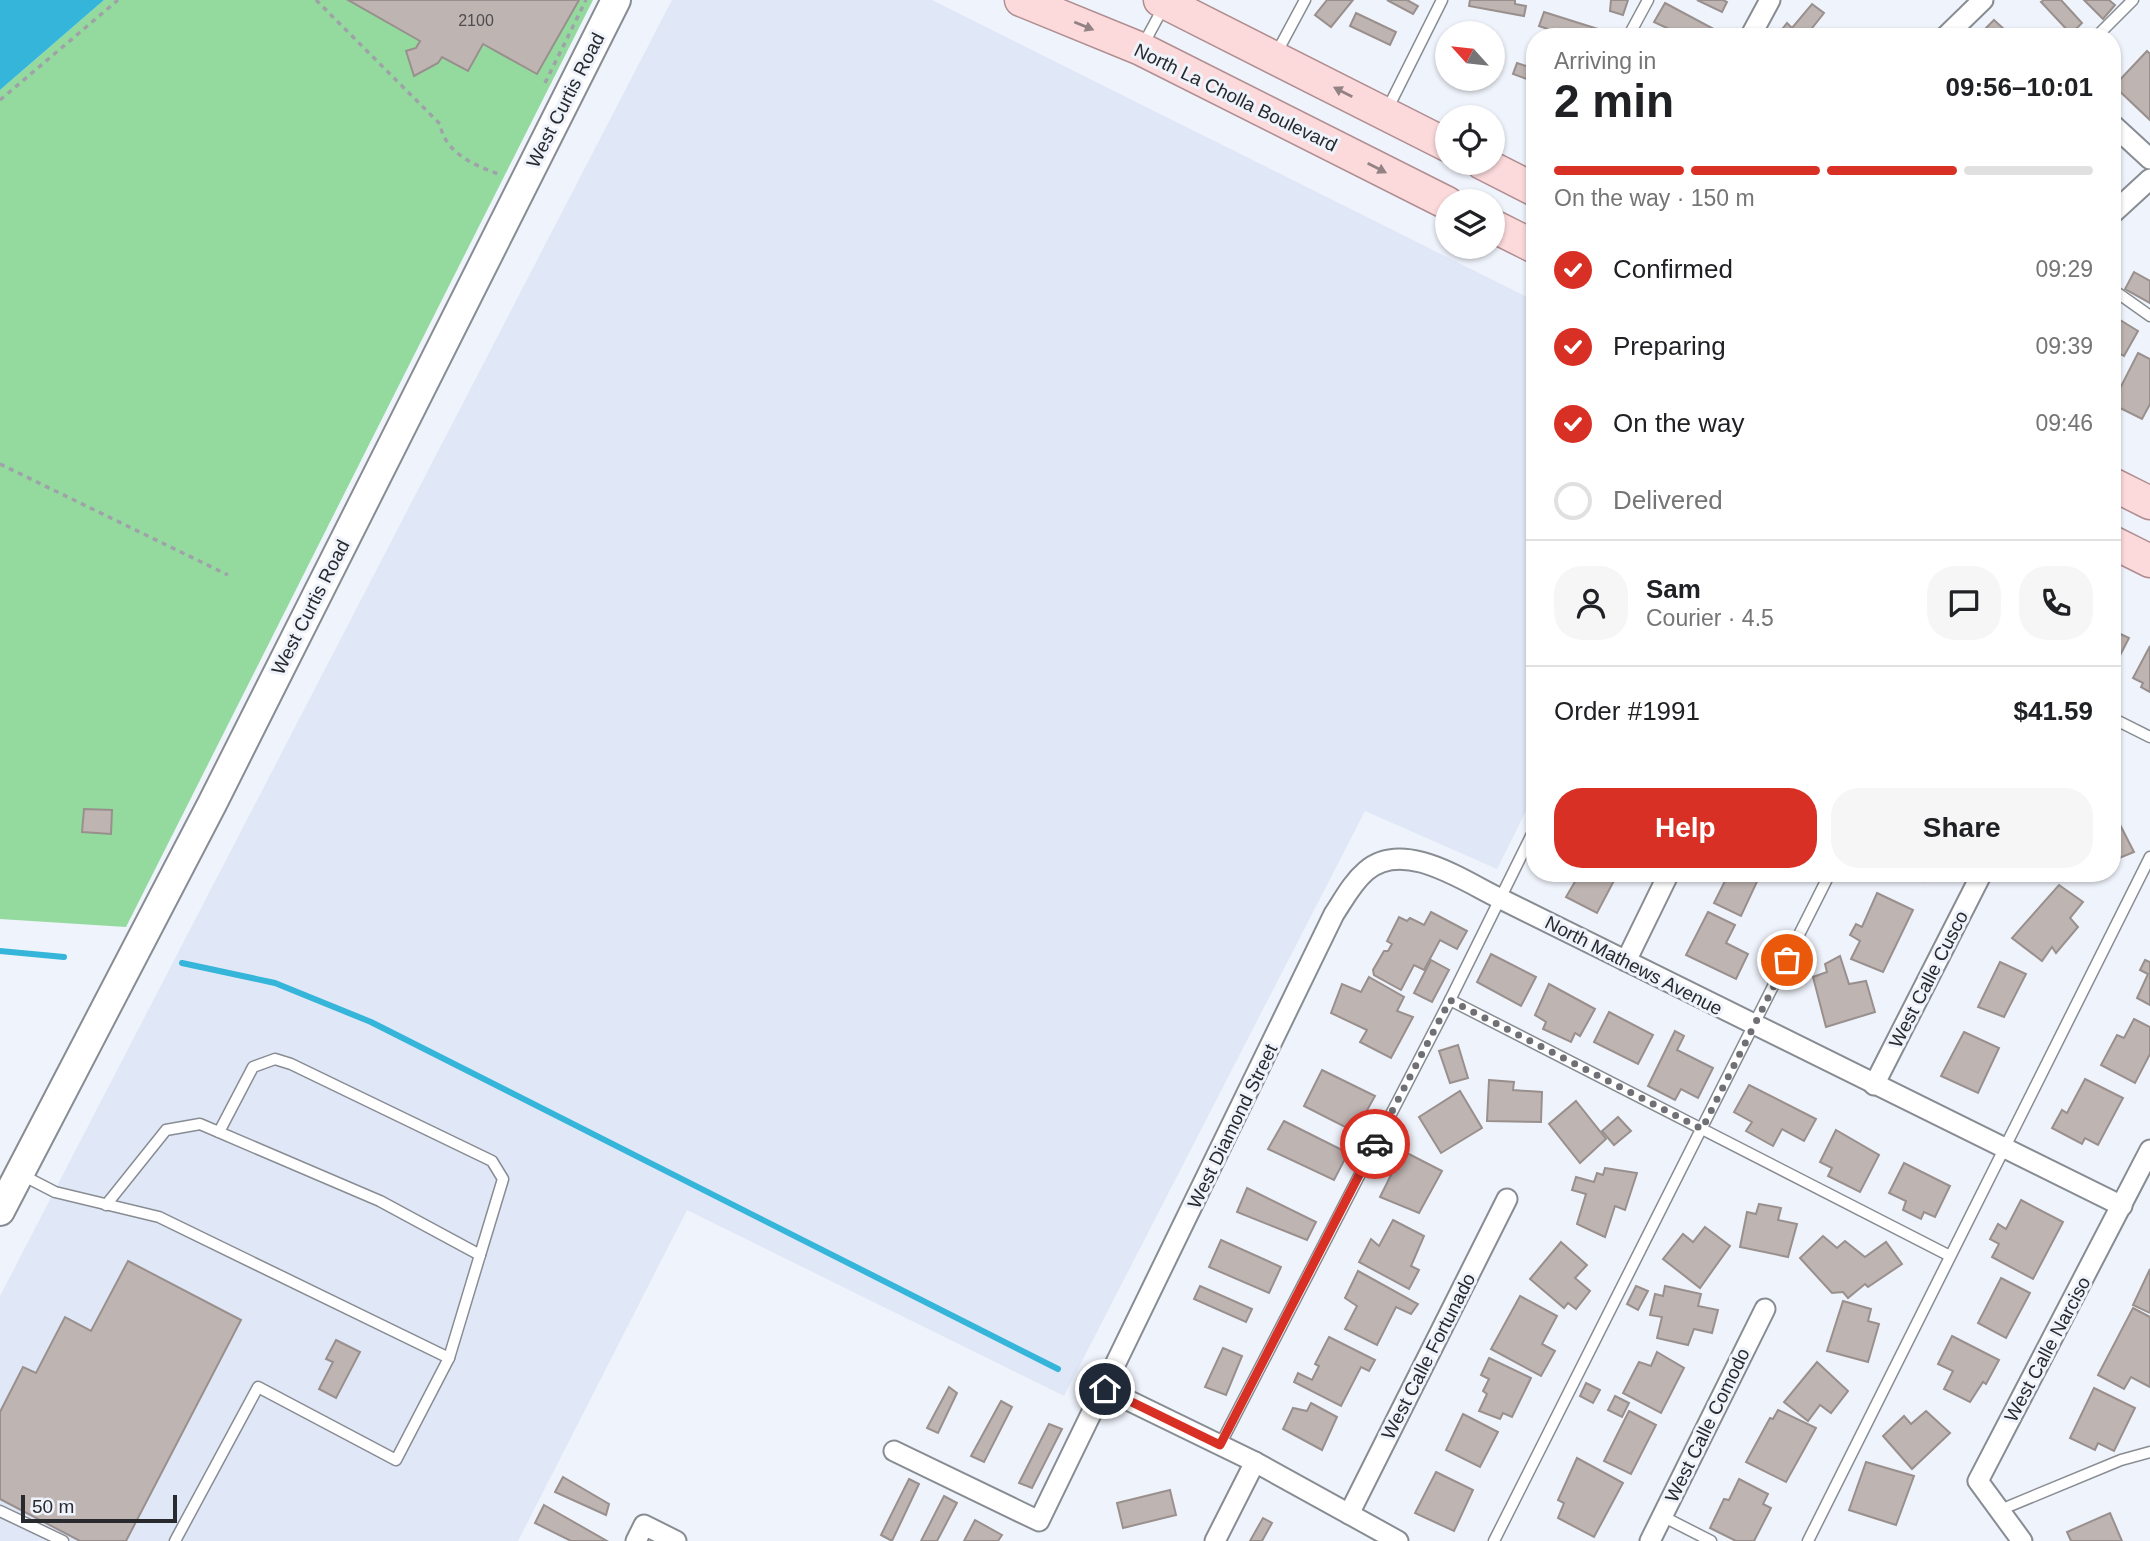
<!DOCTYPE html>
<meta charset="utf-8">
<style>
body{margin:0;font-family:Helvetica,sans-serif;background:#f6f6f6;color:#202124;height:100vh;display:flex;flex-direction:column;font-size:26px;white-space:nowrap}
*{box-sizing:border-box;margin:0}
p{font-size:23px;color:#757577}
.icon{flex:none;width:38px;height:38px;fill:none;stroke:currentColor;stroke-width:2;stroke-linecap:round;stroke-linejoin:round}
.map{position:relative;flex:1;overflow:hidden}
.sheet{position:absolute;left:1526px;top:28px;width:595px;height:854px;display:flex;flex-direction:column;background:#fff;border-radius:28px;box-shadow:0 2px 5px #0004}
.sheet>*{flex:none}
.needle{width:46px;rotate:297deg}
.buttons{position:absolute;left:1435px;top:21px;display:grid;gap:14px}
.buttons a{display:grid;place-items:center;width:70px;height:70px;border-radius:50%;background:#fff;box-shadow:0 2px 5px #0004;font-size:35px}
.scale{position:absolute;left:21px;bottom:18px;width:156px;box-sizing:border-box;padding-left:7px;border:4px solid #282a2d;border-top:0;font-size:19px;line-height:24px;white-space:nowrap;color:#282a2d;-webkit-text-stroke:5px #eff3fb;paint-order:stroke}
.pin{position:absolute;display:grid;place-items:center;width:60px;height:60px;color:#fff;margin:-30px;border:4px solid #fff;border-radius:50%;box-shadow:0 2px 7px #0007}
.courier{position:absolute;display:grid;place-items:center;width:70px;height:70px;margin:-35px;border:5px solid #d93025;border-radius:50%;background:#fff;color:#222;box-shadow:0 2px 9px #0007}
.summary em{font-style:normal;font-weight:600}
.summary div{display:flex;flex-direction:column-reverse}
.summary{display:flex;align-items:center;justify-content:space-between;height:119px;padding:0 28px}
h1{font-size:46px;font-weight:600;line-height:52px}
.bar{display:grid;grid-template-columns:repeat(4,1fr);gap:10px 7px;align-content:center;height:84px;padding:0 28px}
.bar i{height:9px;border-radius:5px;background:#e0e0e0}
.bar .current{background:#d93025}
.bar p{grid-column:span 4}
.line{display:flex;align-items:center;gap:18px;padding:0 28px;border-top:2px solid #e0e0e0}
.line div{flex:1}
.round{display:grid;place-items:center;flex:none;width:74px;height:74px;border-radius:28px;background:#f6f6f6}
ol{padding:0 28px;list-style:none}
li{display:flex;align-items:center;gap:21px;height:77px}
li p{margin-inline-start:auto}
li .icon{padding:7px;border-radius:50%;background:#d93025;color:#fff;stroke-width:4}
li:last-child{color:#757577}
li i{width:38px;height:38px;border:4px solid #e0e0e0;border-radius:50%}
.primary-button{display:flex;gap:14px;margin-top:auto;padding:14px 28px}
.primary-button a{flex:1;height:80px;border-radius:28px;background:#d93025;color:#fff;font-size:28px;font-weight:600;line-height:80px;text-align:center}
.primary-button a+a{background:#f6f6f6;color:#202124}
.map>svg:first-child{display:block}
.built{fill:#e0e7f6}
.green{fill:#94da9e}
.water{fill:#35b5d9}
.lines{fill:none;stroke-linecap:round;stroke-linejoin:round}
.stream{stroke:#35b5d9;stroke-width:6}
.building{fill:#beb4b2;stroke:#99908e;stroke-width:2}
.lane-casing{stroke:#888c93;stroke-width:13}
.street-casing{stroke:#888c93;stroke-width:23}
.secondary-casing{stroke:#888c93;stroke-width:32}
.primary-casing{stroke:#b08d90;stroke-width:35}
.path{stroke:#9fa2a8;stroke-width:3.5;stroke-dasharray:5 5;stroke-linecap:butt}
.lane{stroke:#fff;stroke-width:10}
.street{stroke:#fff;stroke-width:19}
.secondary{stroke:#fff;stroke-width:28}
.primary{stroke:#fcdadc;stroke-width:32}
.oneway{fill:#928284}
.done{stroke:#6e7075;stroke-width:7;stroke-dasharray:0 12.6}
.route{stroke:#d93025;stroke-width:9}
.labels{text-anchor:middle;stroke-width:6;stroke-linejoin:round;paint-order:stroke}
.number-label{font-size:16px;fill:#4e4c4e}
.street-label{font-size:19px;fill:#282a2d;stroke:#eff3fb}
</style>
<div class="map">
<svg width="2150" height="1541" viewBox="0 0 2150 1541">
<rect width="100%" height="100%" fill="#eff3fb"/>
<path class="built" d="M672,0h260l603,301v492l-38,76 -132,-58 -301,585 -377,-186 -169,331h-518v-245z"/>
<path class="green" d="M104,0h489l-467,927 -126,-8v-829z"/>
<path class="water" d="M0,0h104l-104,90z"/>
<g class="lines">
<g class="stream">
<path d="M0,951l64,6"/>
<path d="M182,963l93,20 96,39 687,347"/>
</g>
</g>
<g class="building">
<path d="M348,0h231l-42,74 -54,-30 -15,27 -26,-14 -4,6 -24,13 -8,-25 10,-3 4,-7z"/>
<path d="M1327,0h26l-22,27 -16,-12z"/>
<path d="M1387,0h20l11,6 -5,8z"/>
<path d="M1470,0h45v4l11,2 -2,10 -55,-10z"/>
<path d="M1611,0h17l-5,15 -13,-4z"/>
<path d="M1697,0h26l4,2 -5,10z"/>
<path d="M2044,0h17l21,23 -11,11 -30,-32z"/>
<path d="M2084,0h25l6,5 -12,14z"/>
<path d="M1665,3l62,33v1h-41l-32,-15z"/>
<path d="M1812,4l12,9 -19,24h-29l11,-14 5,5z"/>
<path d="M1544,12l57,18 -2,7h-27l-33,-11z"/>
<path d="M1356,13l40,19 -6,13 -40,-19z"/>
<path d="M1994,20l11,10 -6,7h-8l-7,-7z"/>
<path d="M2147,51l3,3v66l-36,-34z"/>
<path d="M1517,63l18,6v13l-22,-8z"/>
<path d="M2134,272l16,9v22l-25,-14z"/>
<path d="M2112,315l26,16 -14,25 -12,-6z"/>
<path d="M2138,353l12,6v45l-8,15 -30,-15z"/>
<path d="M2112,630l17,8 -17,33z"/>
<path d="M2150,646v46l-9,-5 2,-4 -10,-5z"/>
<path d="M84,809l28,1 -1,24 -29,-2z"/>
<path d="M2112,809l22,43 -22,9z"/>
<path d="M1580,873h38l-21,40 -31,-16z"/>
<path d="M1729,873h32l-20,43 -27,-13z"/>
<path d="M1883,873h42l-2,8z"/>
<path d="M2059,885l24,17 -13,16 8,9 -22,26 -4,-6 -10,14 -30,-23z"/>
<path d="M1877,893l36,17 -30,62 -32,-13 9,-18 -10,-6 6,-11 6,3z"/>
<path d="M1431,912l36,19 -10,18 -17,-9 -16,30 -10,-5 -13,25 -27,-15 -1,-5 11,-19h4l4,-7 -5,-3 12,-24 8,4 3,-3 14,7z"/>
<path d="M1708,912l27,13 -9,18 22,11 -12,25 -50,-24z"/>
<path d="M1491,954l45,23 -15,29 -44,-24z"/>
<path d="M1840,956l9,28 17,-3 9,31 -49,15 -13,-50 14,-5 -2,-8z"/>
<path d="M1431,960l18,10 -17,32 -18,-9z"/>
<path d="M2145,960l5,2v43l-13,-7 11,-24 -8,-4z"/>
<path d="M2000,962l26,12 -22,43 -26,-10z"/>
<path d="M1369,977l35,20 -7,14 16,6 -22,41 -31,-16 7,-12 -36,-17 11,-29 19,8z"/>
<path d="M1549,984l46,25 -15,27 -5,-3 -4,9 -28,-13 3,-7 -11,-7z"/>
<path d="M1609,1012l44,23 -15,29 -44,-22z"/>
<path d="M2134,1019l16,8v27l-15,29 -34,-18 16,-30 7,3z"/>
<path d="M1675,1031l9,5 -7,14 36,18 -15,30 -17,-9 -6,11 -27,-14z"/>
<path d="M1964,1032l35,16 -21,45 -37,-17z"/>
<path d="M1458,1045l10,33 -18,5 -11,-32z"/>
<path d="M1322,1070l53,26 -20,36 -51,-26z"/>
<path d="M2085,1079l38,19 -25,47 -13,-7 -3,6 -30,-16 10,-18 5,3z"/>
<path d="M1489,1080l25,2 -1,8 29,2 -1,30 -54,-1z"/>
<path d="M1749,1085l67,34 -12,22 -22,-12 -9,17 -27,-15 6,-9 -18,-10z"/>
<path d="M1460,1091l22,37 -41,25 -22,-36z"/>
<path d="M1576,1101l30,38 -26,24 -31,-39z"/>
<path d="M1618,1117l13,14 -17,14 -12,-14z"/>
<path d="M1284,1121l64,32 -14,27 -66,-31z"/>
<path d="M1836,1130l43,25 -19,37 -32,-16 4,-8 -12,-6z"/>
<path d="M1403,1151l39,20 -23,42 -39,-16z"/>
<path d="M1904,1163l46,23 -15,31 -11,-5 -3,7 -18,-9 3,-9 -17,-8z"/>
<path d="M1605,1168l32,5 -12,37 -10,-4 -10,31 -28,-13 9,-30 -14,-4 4,-13 18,5 3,-9 6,2z"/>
<path d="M1247,1188l69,34 -9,18 -70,-28z"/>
<path d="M2021,1200l42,22 -30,57 -41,-22 7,-13 -9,-5 8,-15 8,5z"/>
<path d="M1759,1204l22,4 -3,12 19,4 -9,33 -48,-10 7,-35 9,2z"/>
<path d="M1393,1220l31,16 -13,30 8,4 -10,19 -50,-27 12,-23 8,7z"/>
<path d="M1705,1227l25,19 -30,42 -37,-29 20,-25 10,8z"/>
<path d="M1823,1236l14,12 8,-7 20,16 21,-15 16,22 -34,23 -3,-3 -17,14 -5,-6 -11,1 -32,-35z"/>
<path d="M1221,1240l60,27 -12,26 -60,-26z"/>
<path d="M1561,1242l26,23 -12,13 15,13 -14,18 -8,-6 -4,5 -34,-29z"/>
<path d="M128,1261l113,59 -115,221h-46l-80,-42v-87l23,-45 13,6 29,-56 26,14z"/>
<path d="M2150,1269v44l-17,-8z"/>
<path d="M1358,1271l60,33 -7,10 -15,-7 -19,38 -32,-16 12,-23 -12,-8z"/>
<path d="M2001,1278l29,15 -24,45 -28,-15z"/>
<path d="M1200,1286l52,23 -6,13 -52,-23z"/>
<path d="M1636,1286l12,5 -10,19 -11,-6z"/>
<path d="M1665,1286l36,8 -3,12 20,4 -6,23 -18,-4 -6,16 -31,-7 5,-21 -12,-2 5,-21 8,2z"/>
<path d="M1520,1296l37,20 -15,28 13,7 -14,25 -50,-27z"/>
<path d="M1843,1301l28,8 -3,12 11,3 -11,38 -41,-11z"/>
<path d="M2133,1308l17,9v70l-19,-10 -7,12 -26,-14z"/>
<path d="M1952,1336l47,24 -13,24 -3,-2 -13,20 -26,-13 9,-18 -15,-7z"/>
<path d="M1329,1337l46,23 -6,11 -8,-4 -20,39 -47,-24 4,-9 14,7 7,-14 -4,-2z"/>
<path d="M336,1340l24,12 -24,46 -17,-9 14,-27 -7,-3z"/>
<path d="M1223,1348l19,8 -16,39 -21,-8z"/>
<path d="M1657,1352l27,16 -23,45 -38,-20 16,-31 12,4z"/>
<path d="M1489,1358l42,20 -19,39 -9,-4 -3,6 -21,-8 8,-17 -4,-3 6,-12 -8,-4z"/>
<path d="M1817,1362l31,29 -17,22 -11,-8 -12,16 -24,-19z"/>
<path d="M1586,1383l14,7 -7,13 -13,-7z"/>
<path d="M949,1387l8,6 -19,40 -11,-5z"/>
<path d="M2094,1388l41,20 -21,43 -16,-8 -3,7 -25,-12z"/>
<path d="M1615,1396l14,7 -7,14 -14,-7z"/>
<path d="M1001,1401l11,6 -28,55 -13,-6z"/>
<path d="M1311,1403l26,14 -15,33 -39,-21 10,-21 14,3z"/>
<path d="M1778,1410l38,18 -30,54 -40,-20 24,-44 3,1z"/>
<path d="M1629,1411l27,14 -25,49 -27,-13z"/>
<path d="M1926,1411l24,22 -38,36 -29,-33 21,-20 7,8z"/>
<path d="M1463,1414l35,18 -18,35 -34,-17z"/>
<path d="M1049,1424l13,5 -30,59 -13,-5z"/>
<path d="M1577,1458l46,25 -29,54 -36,-19 6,-15 -6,-3z"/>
<path d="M1866,1462l48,14 -18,49 -47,-15z"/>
<path d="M1436,1472l37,18 -19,41 -39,-18z"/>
<path d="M563,1477l46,27 -3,11 -51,-23z"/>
<path d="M909,1479l10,5 -27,57 -11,-6z"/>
<path d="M1739,1479l29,15 -5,10 8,4 -17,33h-18l-26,-13 14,-29 5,1z"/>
<path d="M1170,1490l6,25 -53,13 -6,-25z"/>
<path d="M944,1496l13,7 -20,38h-16z"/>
<path d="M544,1505l63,36h-36l-36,-18z"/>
<path d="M2110,1513l12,28h-51l-4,-9z"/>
<path d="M1263,1518l9,5 -10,18h-12z"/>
<path d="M975,1520l27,15 -4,6h-34z"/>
</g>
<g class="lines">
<g class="lane-casing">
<g id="lane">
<path d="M1628,37l20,-37"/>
<path d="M2096,37l37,-37"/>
<path d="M1143,45l21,-39"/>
<path d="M1276,54l29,-54"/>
<path d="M1387,110l55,-110"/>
<path d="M2112,289l38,27"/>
<path d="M2112,718l38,19"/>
<path d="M1450,1000l500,256"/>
<path d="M219,1132l34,-65 22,-8 16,5 201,97 11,18 -23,76"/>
<path d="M22,1175l33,17 104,25 290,141 -53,102 -138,-73 -83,154"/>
<path d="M106,1205l60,-75 34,-6 180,77 100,54 -31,103"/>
<path d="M1220,1445l230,-445 85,-172"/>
<path d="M2000,1510l121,-50 29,-8"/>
<path d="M0,1511l63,30"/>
<path d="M1662,1516l49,25"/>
<path d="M1494,1541l336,-668"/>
<path d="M1808,1541l342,-684"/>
</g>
</g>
<g class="street-casing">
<g id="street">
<path d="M1750,37l20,-37"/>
<path d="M1945,37l38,-37"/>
<path d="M2112,124l38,35"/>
<path d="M2112,214l38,-35"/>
<path d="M1626,961l43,-88"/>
<path d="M1874,1085l108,-212"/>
<path d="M1105,1389l150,73 143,79"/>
<path d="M894,1451l145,70 295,-607c10,-15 18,-31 32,-43 38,-33 99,11 135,28l621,307"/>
<path d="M1349,1514l158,-315"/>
<path d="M636,1541l8,-16 32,16"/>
<path d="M1215,1541l40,-79"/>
<path d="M1650,1541l115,-232"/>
<path d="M2022,1541l-44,-60 172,-331"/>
</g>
</g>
<g class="secondary-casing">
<path id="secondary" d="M0,1211l212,-407 404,-804"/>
</g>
<g class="primary-casing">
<g id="primary">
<path d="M1021,0l120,49 306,154"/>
<path d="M1160,0l287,145"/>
<path d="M1482,163l53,27"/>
<path d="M1493,226l42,21"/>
<path d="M2112,484l38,19"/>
<path d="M2112,542l38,19"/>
</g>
</g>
<g class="path">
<path d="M316,0l124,124c5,29 34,41 58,50l3,-2"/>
<path d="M545,83l41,-83"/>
<path d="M0,100l118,-100"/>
<path d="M0,464l228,111"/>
</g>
<use href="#lane" class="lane"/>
<use href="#street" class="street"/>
<use href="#secondary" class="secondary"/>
<use href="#primary" class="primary"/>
</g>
<defs><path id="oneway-solid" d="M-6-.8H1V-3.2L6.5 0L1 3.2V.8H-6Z" transform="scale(1.75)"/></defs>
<g class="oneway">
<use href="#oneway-solid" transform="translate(1084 26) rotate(22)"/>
<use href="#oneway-solid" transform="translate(1343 92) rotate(-153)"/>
<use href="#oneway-solid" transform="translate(1377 168) rotate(27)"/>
</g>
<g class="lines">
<path class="done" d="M1375,1144l75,-144 252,129 85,-169"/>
<path class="route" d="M1105,1389l115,56 155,-301"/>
</g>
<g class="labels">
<g class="number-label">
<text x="476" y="26">2100</text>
</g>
<g class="street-label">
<text transform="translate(1236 97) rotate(26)" y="7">North La Cholla Boulevard</text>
<text transform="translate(565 100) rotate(-63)" y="7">West Curtis Road</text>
<text transform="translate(310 607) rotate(-63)" y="7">West Curtis Road</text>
<text transform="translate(1634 965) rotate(27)" y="7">North Mathews Avenue</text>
<text transform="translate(1928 979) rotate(-63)" y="7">West Calle Cusco</text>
<text transform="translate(1232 1126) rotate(-64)" y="7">West Diamond Street</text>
<text transform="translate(2047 1349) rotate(-62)" y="7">West Calle Narciso</text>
<text transform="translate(1428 1356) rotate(-63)" y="7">West Calle Fortunado</text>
<text transform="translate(1707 1425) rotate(-64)" y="7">West Calle Comodo</text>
</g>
</g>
</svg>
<div class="buttons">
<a><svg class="needle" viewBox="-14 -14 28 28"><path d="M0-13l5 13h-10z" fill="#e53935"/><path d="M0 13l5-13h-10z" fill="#757577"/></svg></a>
<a><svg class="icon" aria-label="locate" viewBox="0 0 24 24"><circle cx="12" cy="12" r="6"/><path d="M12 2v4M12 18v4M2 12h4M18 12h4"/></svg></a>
<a><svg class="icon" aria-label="layers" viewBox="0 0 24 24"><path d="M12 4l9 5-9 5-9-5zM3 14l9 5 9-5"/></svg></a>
</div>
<div class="scale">50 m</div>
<div class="pin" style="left:1787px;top:960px;background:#ea580c"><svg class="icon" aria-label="bag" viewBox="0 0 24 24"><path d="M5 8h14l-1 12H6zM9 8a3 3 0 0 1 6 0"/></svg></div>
<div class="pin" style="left:1105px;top:1389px;background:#1f2937"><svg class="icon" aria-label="home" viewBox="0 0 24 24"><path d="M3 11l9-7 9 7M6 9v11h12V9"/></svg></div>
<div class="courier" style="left:1375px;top:1144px"><svg class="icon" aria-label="car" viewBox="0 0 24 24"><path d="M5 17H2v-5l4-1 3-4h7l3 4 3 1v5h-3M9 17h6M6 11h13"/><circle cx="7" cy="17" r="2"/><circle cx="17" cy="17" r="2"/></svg></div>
<section class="sheet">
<div class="summary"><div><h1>2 min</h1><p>Arriving in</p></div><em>09:56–10:01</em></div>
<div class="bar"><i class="current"></i><i class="current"></i><i class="current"></i><i></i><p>On the way · 150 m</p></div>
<ol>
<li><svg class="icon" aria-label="check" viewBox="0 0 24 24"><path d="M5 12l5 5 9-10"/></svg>Confirmed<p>09:29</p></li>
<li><svg class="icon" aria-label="check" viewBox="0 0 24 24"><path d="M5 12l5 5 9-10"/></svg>Preparing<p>09:39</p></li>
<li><svg class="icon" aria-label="check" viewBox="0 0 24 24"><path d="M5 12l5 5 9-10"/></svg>On the way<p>09:46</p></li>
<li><i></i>Delivered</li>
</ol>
<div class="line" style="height:126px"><a class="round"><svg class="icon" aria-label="person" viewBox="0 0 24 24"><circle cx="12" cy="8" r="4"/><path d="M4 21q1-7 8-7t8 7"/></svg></a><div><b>Sam</b><p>Courier · 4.5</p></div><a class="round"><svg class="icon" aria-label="chat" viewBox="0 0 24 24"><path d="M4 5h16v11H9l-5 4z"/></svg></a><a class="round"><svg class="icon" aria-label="phone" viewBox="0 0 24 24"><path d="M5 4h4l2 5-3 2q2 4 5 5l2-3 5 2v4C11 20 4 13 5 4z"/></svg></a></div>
<div class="line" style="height:91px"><div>Order #1991</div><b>$41.59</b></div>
<div class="primary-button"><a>Help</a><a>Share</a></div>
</section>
</div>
